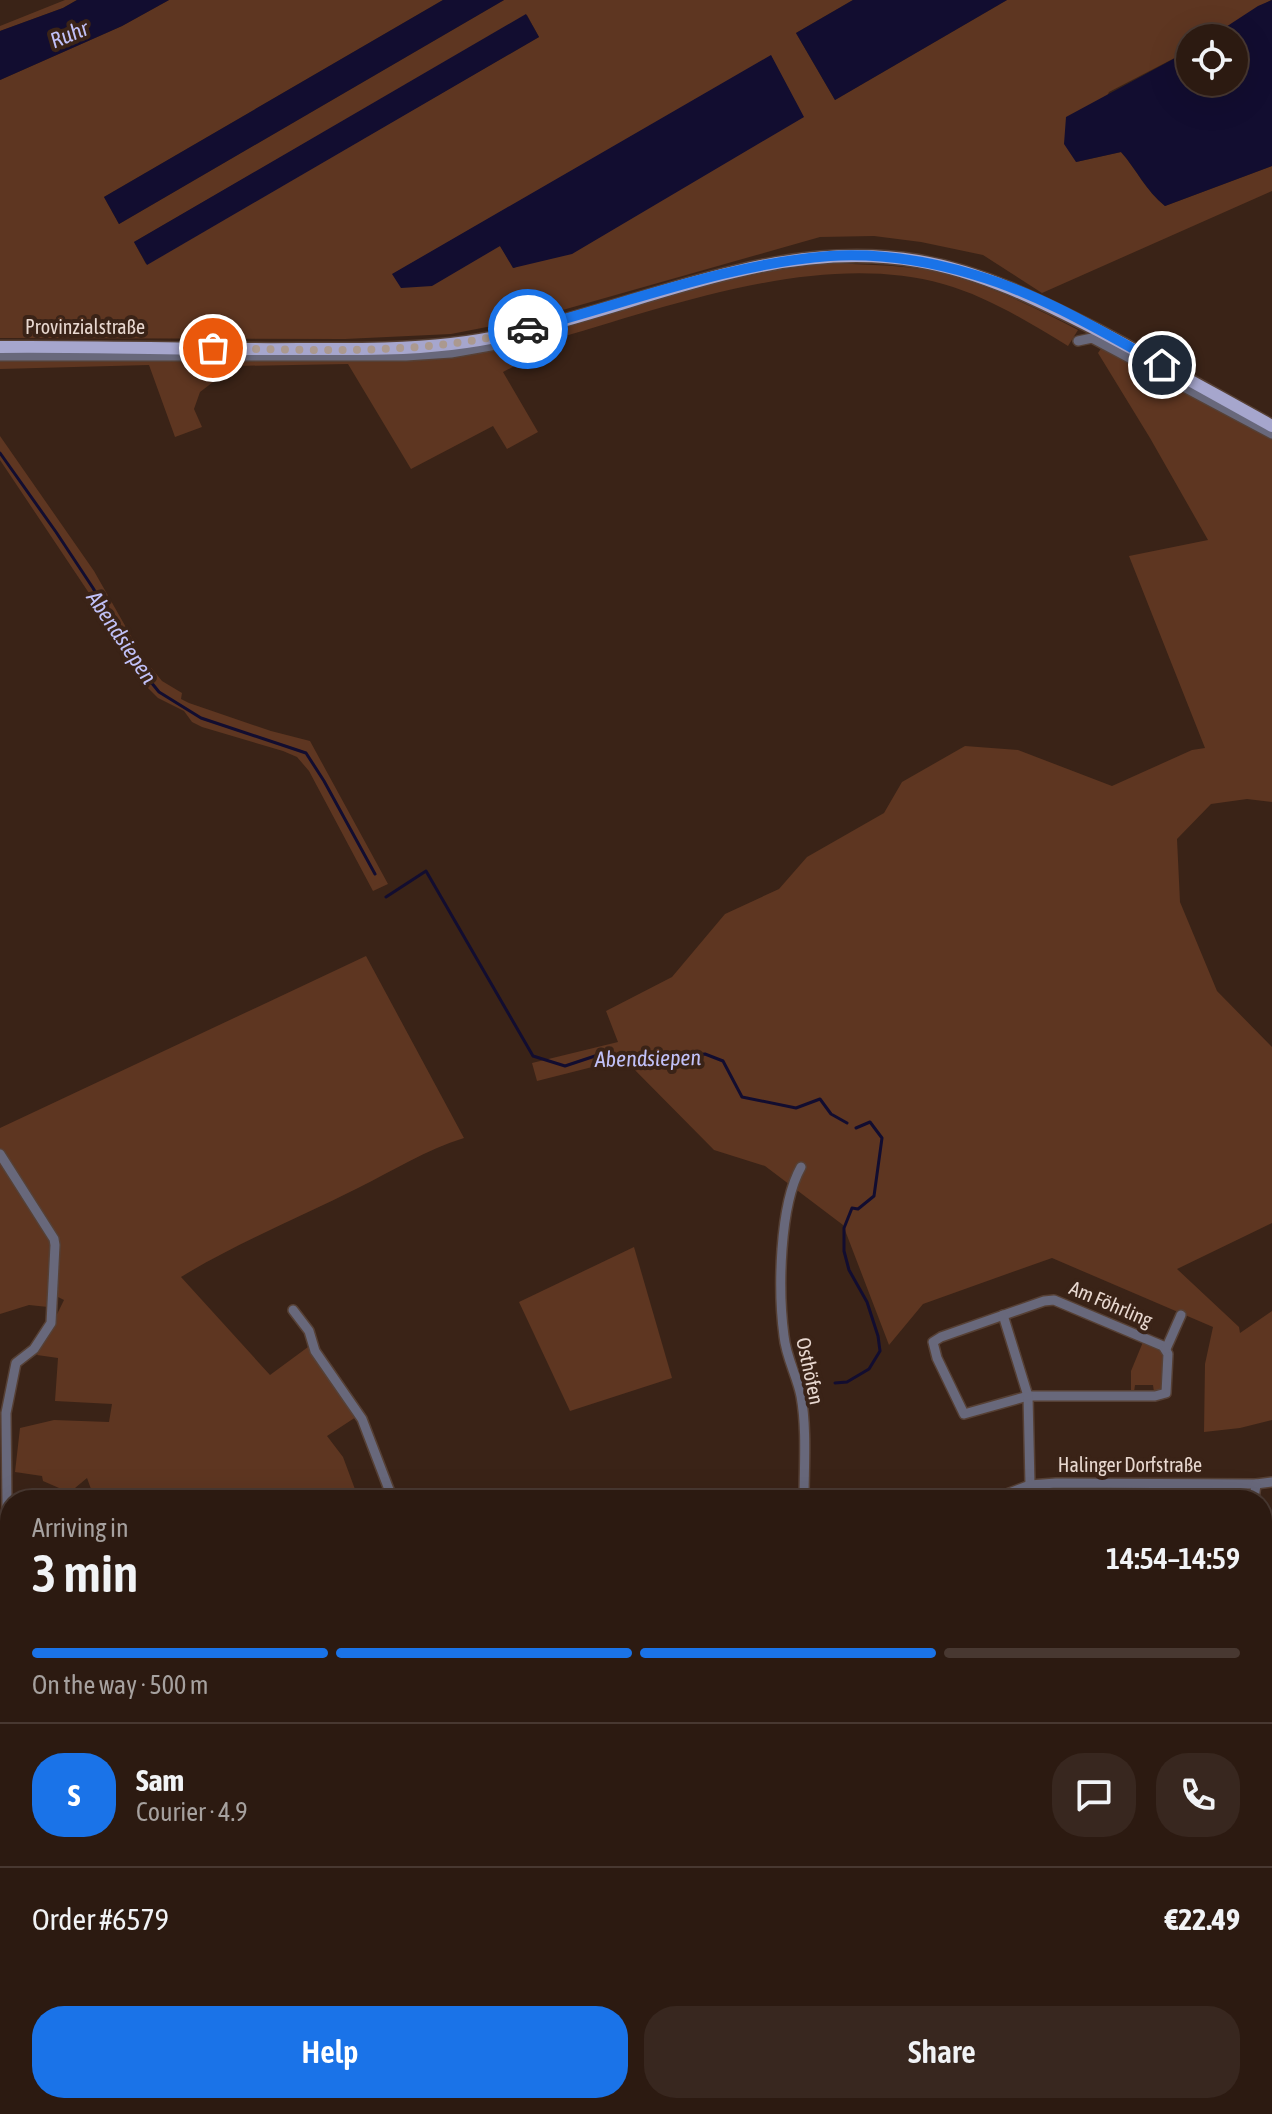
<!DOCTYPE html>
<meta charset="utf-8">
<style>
body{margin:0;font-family:"Asap Condensed",sans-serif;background:#38271f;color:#f1f3f6;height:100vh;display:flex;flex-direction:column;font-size:30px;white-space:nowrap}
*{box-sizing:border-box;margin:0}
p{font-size:26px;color:#a6a19f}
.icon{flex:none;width:44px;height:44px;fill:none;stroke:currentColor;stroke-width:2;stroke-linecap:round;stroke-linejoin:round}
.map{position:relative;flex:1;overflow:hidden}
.panel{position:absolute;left:0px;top:1490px;width:1272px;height:624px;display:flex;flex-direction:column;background:#2c1a11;border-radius:32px 32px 0 0;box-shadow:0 8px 32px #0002,0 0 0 2px #483831}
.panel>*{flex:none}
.tools{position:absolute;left:1176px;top:24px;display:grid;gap:16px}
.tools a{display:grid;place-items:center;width:72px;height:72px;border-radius:50%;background:#2c1a11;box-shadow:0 8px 32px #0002,0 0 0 2px #483831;font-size:40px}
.pin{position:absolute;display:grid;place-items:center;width:68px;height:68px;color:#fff;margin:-34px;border:4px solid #fff;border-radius:50%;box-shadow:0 2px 8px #0007}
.courier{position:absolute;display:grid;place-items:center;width:80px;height:80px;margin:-40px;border:6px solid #1a73e8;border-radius:50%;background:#fff;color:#222;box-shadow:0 2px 10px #0007}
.head em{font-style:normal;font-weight:600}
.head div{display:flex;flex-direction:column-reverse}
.head{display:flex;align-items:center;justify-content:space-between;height:136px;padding:0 32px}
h1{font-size:52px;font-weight:600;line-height:60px}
.bar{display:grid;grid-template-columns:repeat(4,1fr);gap:12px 8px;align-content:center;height:96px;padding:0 32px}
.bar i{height:10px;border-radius:6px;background:#483831}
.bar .selected{background:#1a73e8}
.bar p{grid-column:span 4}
.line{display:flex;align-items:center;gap:20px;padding:0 32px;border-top:2px solid #483831}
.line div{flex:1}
.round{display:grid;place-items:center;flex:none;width:84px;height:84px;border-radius:32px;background:#38271f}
.primary-button{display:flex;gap:16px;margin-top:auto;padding:16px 32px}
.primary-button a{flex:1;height:92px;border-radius:32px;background:#1a73e8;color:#fff;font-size:32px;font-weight:600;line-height:92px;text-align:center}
.primary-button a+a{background:#38271f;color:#f1f3f6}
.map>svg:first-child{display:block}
.green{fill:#5e3621;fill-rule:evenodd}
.water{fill:#120d30}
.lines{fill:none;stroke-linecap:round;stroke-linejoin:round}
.stream{stroke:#120d30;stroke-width:3}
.minor-casing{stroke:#564035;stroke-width:12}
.major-casing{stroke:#564035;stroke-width:15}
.minor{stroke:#68687b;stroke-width:9}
.major{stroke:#a6a6cd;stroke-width:12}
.done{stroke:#ab998f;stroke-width:8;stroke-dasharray:0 14.4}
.route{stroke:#1a73e8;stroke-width:10}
.labels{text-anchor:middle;stroke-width:8;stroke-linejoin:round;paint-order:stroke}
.street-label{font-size:20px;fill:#e8d8d0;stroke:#3a2317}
.water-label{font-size:22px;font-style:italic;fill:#c1c1f8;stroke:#3a2317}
</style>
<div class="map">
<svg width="1272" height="2114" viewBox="0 0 1272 2114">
<rect width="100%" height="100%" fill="#3a2317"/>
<g class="green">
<path d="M65,0h12l-14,8 -63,23v-5z"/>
<path d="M169,0h274l-339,197 15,27 385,-224h349l-57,33 39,67 172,-100h264l-62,38h-19v12l-81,42 -33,70 45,-10c16,18 25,39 44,54l107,-40v25l-230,102 -59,-38 -62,-13 -47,-6 -54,1 -282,80 -87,17 -106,5 -345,-1v-258l122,-54zM527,15l12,22 -393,227 -12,-22zM771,56l32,61 -289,151 -14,-22 -107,28z"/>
<path d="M836,263c28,2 58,2 86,6 56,10 106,35 156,61l-10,16c-40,-24 -79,-49 -125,-62 -124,-35 -278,24 -398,58l-28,11 -2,-12c105,-29 212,-70 321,-78z"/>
<path d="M1104,344l168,90v368l-25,-3 -36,5 -34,35 3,63 37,89 55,56v176l-95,46 62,58 1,6 32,-22v109l-32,8 -36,4 1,-68 8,-37 -161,-69 -129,46 -34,41 -46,-120 -78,-59 -51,-16 -90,-91 -87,22 -5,-18 86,-21 -12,-31 66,-34 53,-63 54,-25 28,-32 77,-44 18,-31 63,-36 53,4 94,36 80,-36 13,-2 -76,-192 79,-16 -58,-102 -52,-85z"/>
<path d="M489,347l21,13 14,1 -21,11 35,60 -31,17 -14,-23 -82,43 -63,-105 -114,2 -34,26 -6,17 8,18 -27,10 -26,-72 -149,4v-13z"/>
<path d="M0,436l94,135 50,88 18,22 20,12 -1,6 8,4 82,28 39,10 78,143 -15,7 -64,-120 -12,-14 -14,-6 -81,-24 -10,-5 -8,-11 -26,-13 -14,-14 -45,-76 -99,-148z"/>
<path d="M366,956l98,182c-38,12 -70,32 -106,50 -59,30 -120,54 -177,89l89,98 38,-28 48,70 -29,19 16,21 16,43h-264l-8,-22 -18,15 -8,4 -2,-9 -16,-7 -1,-5 -27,-4 5,-44 34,-8 55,2 3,-18 -57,-3 3,-43 -21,-3 27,-55 -16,-8v15l-19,-2 -29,9v-186z"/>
<path d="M634,1247l38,131 -102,33 -51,-109z"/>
<path d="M1143,1342c6,2 15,4 18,9 6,9 4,31 -1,40l-6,1 -1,-7h-18l-1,7h-3v-21z"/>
<path d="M0,1571l10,1v172l-10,6z"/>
<path d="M10,1988v116h913l-6,10h-917v-118z"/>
</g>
<g class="water">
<path d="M77,0h92l-47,26 -122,54v-49l63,-23z"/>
<path d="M443,0h61l-385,224 -15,-27z"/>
<path d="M853,0h154l-172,100 -39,-67z"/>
<path d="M1272,0v166l-107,40c-19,-15 -28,-36 -44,-54l-45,10 -12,-18 2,-27 124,-67v32h44v-44h-25l49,-32z"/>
<path d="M526,14l13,23 -392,228 -13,-23z"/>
<path d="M771,55l33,62 -232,137 -59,14 -13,-22 -68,40 -31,2 -9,-14z"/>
</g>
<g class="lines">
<g class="stream">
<path d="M0,453l56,79 37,56 45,78 21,26 42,26 105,35 18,28 51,93"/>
<path d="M386,897l40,-26 107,185 32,10 30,-10 72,1 38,-3 18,7 19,36 54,11 24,-9 11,15 16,9"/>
<path d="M835,1383l12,-1 22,-13 11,-18 -2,-15 -11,-34 -18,-32 -5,-19v-23l8,-20 6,1 16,-13 8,-58 -12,-16 -14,6"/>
<path d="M515,2114l5,-7 10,-3"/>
</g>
<g class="minor-casing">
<g id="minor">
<path d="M1078,341l14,-3 180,96"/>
<path d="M0,356h406l45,-3 51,-9 8,7"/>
<path d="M0,1154l54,85 1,6 -4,78 -17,26 -18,14 -10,50 1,93 -3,59"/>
<path d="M801,1167c-22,39 -23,124 -17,169 2,21 13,40 17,60 6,33 3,70 3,104"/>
<path d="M1054,1300l109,46 5,8 -2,39 -11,3h-127l-64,18 -27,-56 -4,-16 8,-5 103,-36z"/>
<path d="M293,1310l16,21 6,20 47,68 31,81"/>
<path d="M1003,1315l25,81 2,89"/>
<path d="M1166,1349l15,-34"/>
<path d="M467,1500h32"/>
<path d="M991,1500l39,-15 26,-2 200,1 16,-2"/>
<path d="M1254,1500l2,-16"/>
<path d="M1262,1647l10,-6"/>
<path d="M1262,1758l10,-5"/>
<path d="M1262,1870l10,-4"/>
<path d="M0,1969l10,-2"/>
<path d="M1262,2071l10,-9"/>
<path d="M1066,2114l2,-10"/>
</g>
</g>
<g class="major-casing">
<path id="major" d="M0,347c100,-1 199,3 299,2 51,0 102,1 152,-5 97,-11 189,-50 283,-72 61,-15 123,-21 184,-11 65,11 122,40 179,69 59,31 117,64 175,96"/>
</g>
<use href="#minor" class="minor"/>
<use href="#major" class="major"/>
</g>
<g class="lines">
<path class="done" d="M213,348c105,2 213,8 315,-19"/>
<path class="route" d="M528,329c100,-26 199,-65 302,-73 49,-3 99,5 145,19 65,19 128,57 187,90"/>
</g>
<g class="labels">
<g class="street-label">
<text x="85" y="334">Provinzialstraße</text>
<text transform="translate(1111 1304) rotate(23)" y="7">Am Föhrling</text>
<text transform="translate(810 1371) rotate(78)" y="7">Osthöfen</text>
<text x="1130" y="1472">Halinger Dorfstraße</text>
</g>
<g class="water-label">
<text transform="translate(69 34) rotate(-22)" y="8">Ruhr</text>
<text transform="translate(122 637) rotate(56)" y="8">Abendsiepen</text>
<text transform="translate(648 1058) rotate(-1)" y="8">Abendsiepen</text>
</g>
</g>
</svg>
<div class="tools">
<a><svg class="icon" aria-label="locate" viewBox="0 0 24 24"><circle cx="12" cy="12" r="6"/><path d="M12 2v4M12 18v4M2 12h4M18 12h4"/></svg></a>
</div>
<div class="pin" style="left:213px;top:348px;background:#ea580c"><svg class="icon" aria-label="bag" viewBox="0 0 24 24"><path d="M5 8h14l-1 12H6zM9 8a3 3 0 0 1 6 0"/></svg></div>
<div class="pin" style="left:1162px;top:365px;background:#1f2937"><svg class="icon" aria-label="home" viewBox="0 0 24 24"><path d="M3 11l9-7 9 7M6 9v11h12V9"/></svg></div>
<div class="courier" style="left:528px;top:329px"><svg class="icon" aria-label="car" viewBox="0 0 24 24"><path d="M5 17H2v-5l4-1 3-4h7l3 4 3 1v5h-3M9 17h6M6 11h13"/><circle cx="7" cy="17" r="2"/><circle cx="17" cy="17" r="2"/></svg></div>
<section class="panel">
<div class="head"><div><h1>3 min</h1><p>Arriving in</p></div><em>14:54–14:59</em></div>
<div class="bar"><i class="selected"></i><i class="selected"></i><i class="selected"></i><i></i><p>On the way · 500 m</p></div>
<div class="line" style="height:144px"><b class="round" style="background:#1a73e8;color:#fff">S</b><div><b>Sam</b><p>Courier · 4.9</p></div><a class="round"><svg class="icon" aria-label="chat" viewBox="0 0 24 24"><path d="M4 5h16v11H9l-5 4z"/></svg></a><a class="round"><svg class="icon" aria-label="phone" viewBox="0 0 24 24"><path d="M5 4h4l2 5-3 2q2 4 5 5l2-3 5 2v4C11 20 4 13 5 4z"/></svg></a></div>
<div class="line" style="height:104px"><div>Order #6579</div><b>€22.49</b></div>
<div class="primary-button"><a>Help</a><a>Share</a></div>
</section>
</div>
